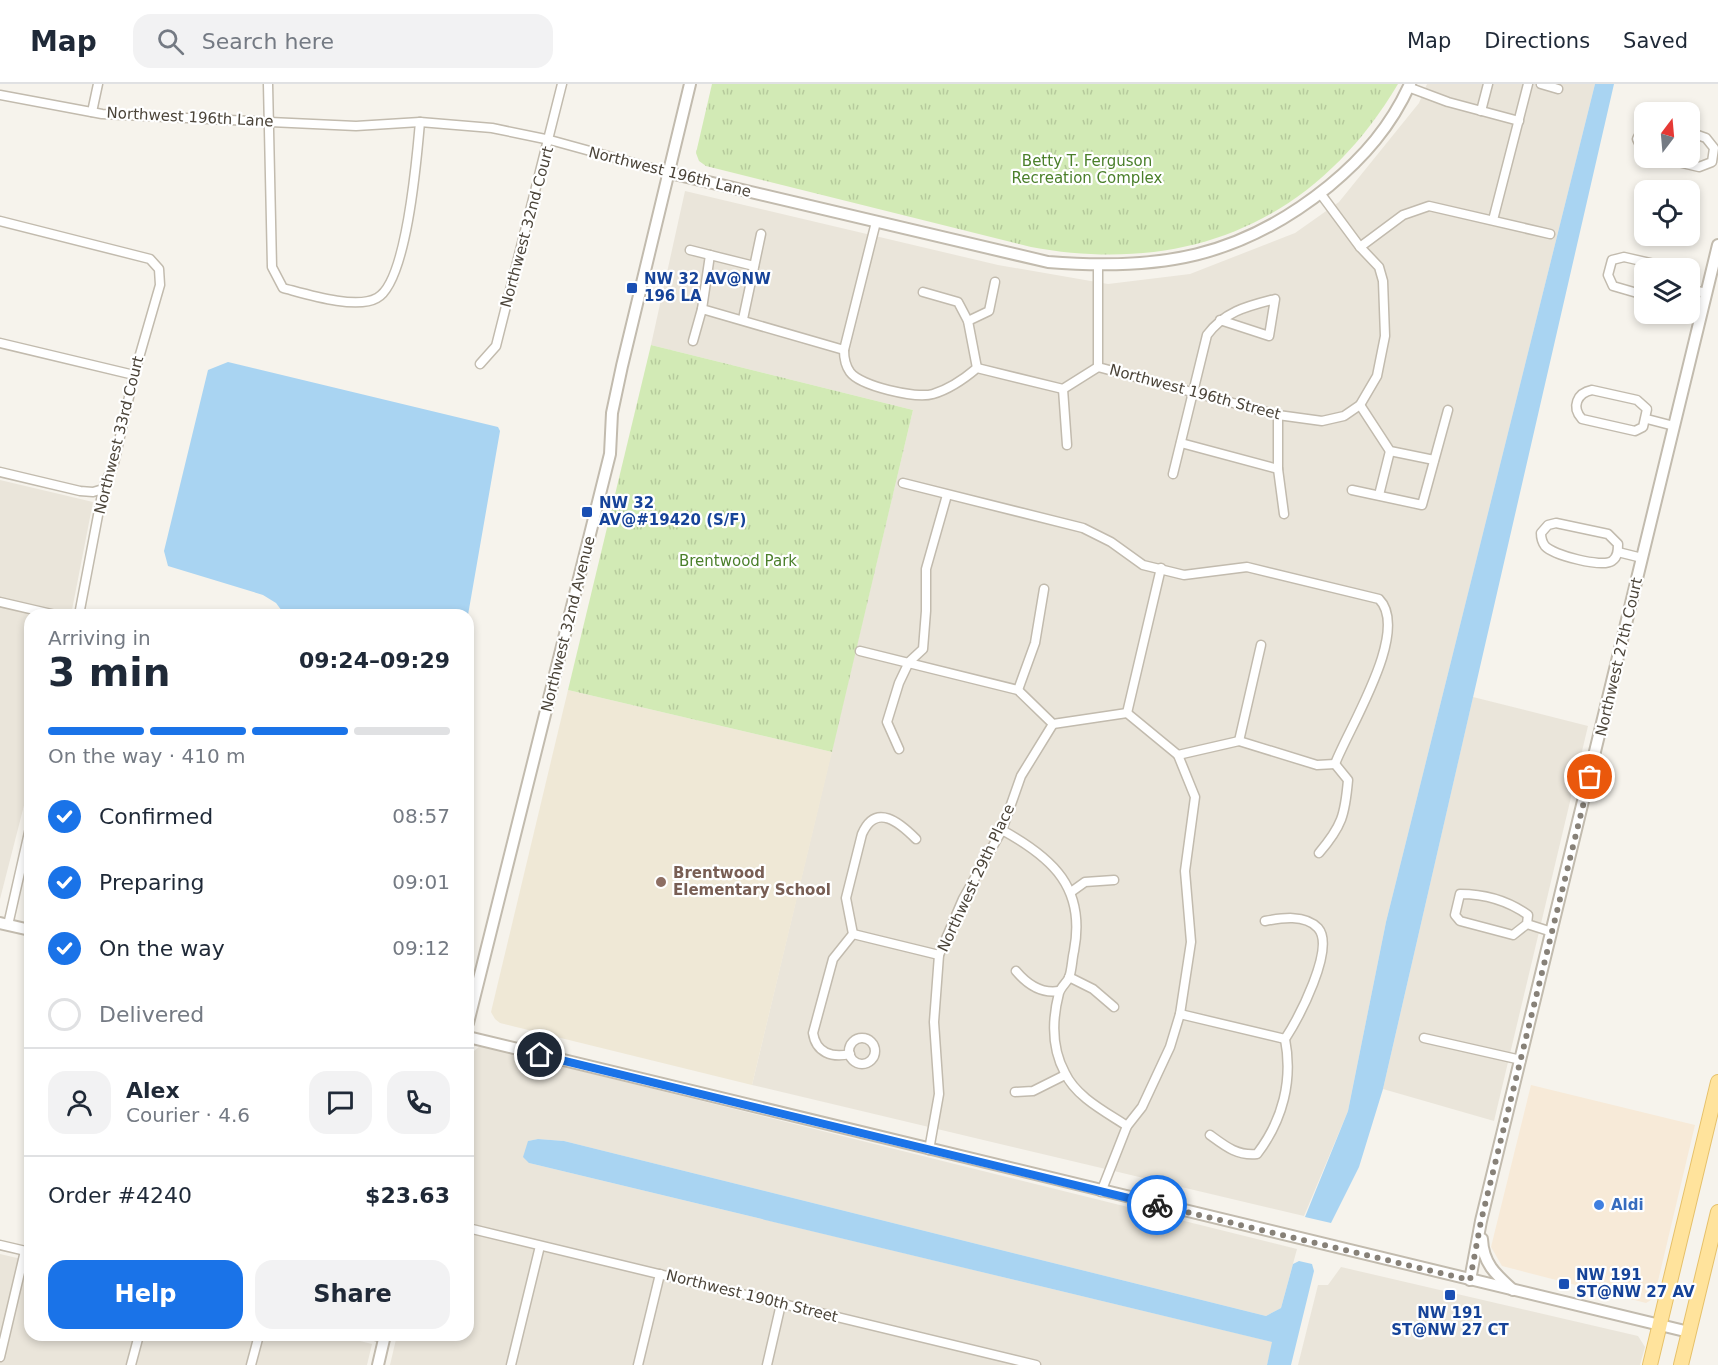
<!DOCTYPE html>
<meta charset="utf-8">
<style>
body{margin:0;font-family:"DejaVu Sans",sans-serif;background:#f2f2f3;color:#1f2937;height:100vh;display:flex;flex-direction:column;font-size:22px;white-space:nowrap}
*{box-sizing:border-box;margin:0}
p{font-size:20px;color:#747a83}
.icon{flex:none;width:33px;height:33px;fill:none;stroke:currentColor;stroke-width:2;stroke-linecap:round;stroke-linejoin:round}
.map{position:relative;flex:1;overflow:hidden}
.details{position:absolute;left:24px;top:525px;width:450px;height:732px;display:flex;flex-direction:column;background:#fff;border-radius:18px;box-shadow:0 3px 9px #0003}
.details>*{flex:none}
.needle{width:39px;rotate:16deg}
.fabs{position:absolute;left:1634px;top:18px;display:grid;gap:12px}
.fabs a{display:grid;place-items:center;width:66px;height:66px;border-radius:12px;background:#fff;box-shadow:0 3px 9px #0003;font-size:30px}
.pin{position:absolute;display:grid;place-items:center;width:51px;height:51px;color:#fff;margin:-26px;border:3px solid #fff;border-radius:50%;box-shadow:0 2px 6px #0007}
.courier{position:absolute;display:grid;place-items:center;width:60px;height:60px;margin:-30px;border:4px solid #1a73e8;border-radius:50%;background:#fff;color:#222;box-shadow:0 2px 8px #0007}
.head em{font-style:normal;font-weight:700}
.head div{display:flex;flex-direction:column-reverse}
.head{display:flex;align-items:center;justify-content:space-between;height:102px;padding:0 24px}
h1{font-size:39px;font-weight:700;line-height:45px}
.bar{display:grid;grid-template-columns:repeat(4,1fr);gap:9px 6px;align-content:center;height:72px;padding:0 24px}
.bar i{height:8px;border-radius:4px;background:#e0e1e3}
.bar .on{background:#1a73e8}
.bar p{grid-column:span 4}
.line{display:flex;align-items:center;gap:15px;padding:0 24px;border-top:2px solid #e0e1e3}
.line div{flex:1}
.round{display:grid;place-items:center;flex:none;width:63px;height:63px;border-radius:18px;background:#f2f2f3}
ol{padding:0 24px;list-style:none}
li{display:flex;align-items:center;gap:18px;height:66px}
li p{margin-inline-start:auto}
li .icon{padding:6px;border-radius:50%;background:#1a73e8;color:#fff;stroke-width:4}
li:last-child{color:#747a83}
li i{width:33px;height:33px;border:3px solid #e0e1e3;border-radius:50%}
.primary-button{display:flex;gap:12px;margin-top:auto;padding:12px 24px}
.primary-button a{flex:1;height:69px;border-radius:18px;background:#1a73e8;color:#fff;font-size:24px;font-weight:700;line-height:69px;text-align:center}
.primary-button a+a{background:#f2f2f3;color:#1f2937}
header{display:flex;align-items:center;gap:36px;box-sizing:border-box;height:84px;padding:0 30px;background:#fff;border-bottom:2px solid #e0e1e3}
header strong{font-size:28px}
nav{display:flex;gap:33px;margin-inline-start:auto;font-size:21px}
.search{width:420px;height:54px;background:#f2f2f3;display:flex;align-items:center;gap:15px;box-sizing:border-box;padding:0 21px;border-radius:18px;color:#747a83;font-size:22px}
.map>svg:first-child{display:block}
.residential{fill:#eae5da}
.commercial{fill:#f7ead8}
.education{fill:#efe8d6}
.park{fill:url(#park-tufts)}
.water{fill:#a9d4f2}
.lines{fill:none;stroke-linecap:round;stroke-linejoin:round}
.minor-casing{stroke:#c2bbae;stroke-width:11}
.tertiary-casing{stroke:#c2bbae;stroke-width:14}
.primary-casing{stroke:#e6c16a;stroke-width:16}
.minor{stroke:#fff;stroke-width:8}
.tertiary{stroke:#fff;stroke-width:10}
.primary{stroke:#ffe39c;stroke-width:14}
.done{stroke:#878178;stroke-width:6;stroke-dasharray:0 10.8}
.route{stroke:#1a73e8;stroke-width:8}
.transit-dot{fill:#1a4fb4;stroke:#fff;stroke-width:2}
.education-dot{fill:#8d6e63;stroke:#fff;stroke-width:2}
.shop-dot{fill:#3f7fe0;stroke:#fff;stroke-width:2}
.labels{text-anchor:middle;stroke-width:4.5;stroke-linejoin:round;paint-order:stroke}
.street-label{font-size:15px;fill:#4b4439;stroke:#fff}
.park-label{font-size:15px;fill:#4a7f2a;stroke:#fff}
.transit-label{font-size:15px;font-weight:bold;fill:#164399;stroke:#fff;text-anchor:start}
.education-label{font-size:15px;font-weight:bold;fill:#785e54;stroke:#fff;text-anchor:start}
.shop-label{font-size:15px;font-weight:bold;fill:#366cbe;stroke:#fff;text-anchor:start}
</style>
<header>
<strong>Map</strong>
<div class="search"><svg class="icon" aria-label="search" viewBox="0 0 24 24"><circle cx="10" cy="10" r="6"/><path d="M15 15l6 6"/></svg>Search here</div>
<nav><a>Map</a><a>Directions</a><a>Saved</a></nav>
</header>
<div class="map">
<svg width="1718" height="1281" viewBox="0 0 1718 1281">
<defs>
<pattern id="park-tufts" width="24" height="20" patternUnits="userSpaceOnUse" patternTransform="scale(1.5)"><rect width="24" height="20" fill="#d2eab5"/><path d="M3 7l-1-3M5 7V3M7 7l1-3M15 17l-1-3M17 17v-4M19 17l1-3" fill="none" stroke="#b6ca9c"/></pattern>
</defs>
<rect width="100%" height="100%" fill="#f6f3ec"/>
<g class="residential">
<path d="M1427,0h168l-209,838 -38,189 -44,105 -552,-131 161,-675 -262,-65 34,-154 313,74 110,19 82,-10 105,-41 44,-31 80,-99z"/>
<path d="M0,396l93,22 -22,113h-41v167l-30,117z"/>
<path d="M1473,613l115,29 -94,395 -111,-32z"/>
<path d="M480,962l817,203 -16,59 -15,8 -702,-175 -26,-2 -10,2 1,22 744,179 -6,23h-877l7,-30h71v-279z"/>
<path d="M0,1170l30,7v74h306l36,9 -5,21h-367z"/>
<path d="M1341,1183l297,69 7,11 -5,18h-342l20,-80h10z"/>
</g>
<path class="commercial" d="M1531,1001l164,40 -41,173 -8,5 -144,-37 -11,-19z"/>
<path class="education" d="M568,606l264,62 -80,333 -252,-62 -5,-4 -4,-7z"/>
<g class="park">
<path d="M712,0h686c-82,138 -211,192 -367,163l-325,-81 -7,-5 -3,-8z"/>
<path d="M651,261l262,65 -81,342 -264,-62z"/>
</g>
<g class="water">
<path d="M1595,0h19l-231,1005 -24,78 -28,56 -26,-6 43,-106 38,-189z"/>
<path d="M228,278l270,65 2,4 -32,184h-183l-9,-12 -13,-8 -95,-29 -4,-15 44,-181z"/>
<path d="M538,1055l26,2 702,175 15,-8 12,-44 6,-3 13,3 2,7 -23,94h-24l5,-23 -743,-179 -6,-6 5,-16z"/>
</g>
<g class="lines">
<g class="minor-casing">
<g id="minor">
<path d="M268,0l4,183 11,21c23,6 73,22 94,10 30,-16 40,-142 43,-176"/>
<path d="M1541,0l17,5"/>
<path d="M1408,3l40,15 71,19"/>
<path d="M0,11l102,19 254,12 64,-4 72,6 58,12 120,33"/>
<path d="M1481,27l7,-27"/>
<path d="M92,28l6,-28"/>
<path d="M1644,42l-7,13 7,14"/>
<path d="M1661,74l38,9 13,-5 2,-14 -8,-10 -17,-6"/>
<path d="M1493,136l35,-136"/>
<path d="M0,137l150,38 9,10 1,16 -26,90 -20,88 -11,26 -24,126"/>
<path d="M876,138l-32,128c0,8 1,15 6,22 10,14 66,27 83,22 17,-5 31,-15 44,-26l86,21 35,-22 180,48 44,6 22,-5 16,-11 17,-29 8,-40 -2,-55 -4,-14 -19,-20 -40,-54"/>
<path d="M1360,163l43,-32 26,-9 121,28"/>
<path d="M690,166l64,16"/>
<path d="M710,171l-8,54 142,41"/>
<path d="M1689,205l17,4"/>
<path d="M923,208l35,10 10,19 9,47"/>
<path d="M1644,211l-31,-9 -5,-11 4,-15 12,-3 48,11"/>
<path d="M743,235l18,-85"/>
<path d="M968,237l21,-10 6,-29"/>
<path d="M693,257l9,-32"/>
<path d="M0,259l134,32"/>
<path d="M480,280l16,-18 66,-262"/>
<path d="M1098,283v-101"/>
<path d="M1063,305l4,56"/>
<path d="M1592,306l45,10 10,9 -4,18 -8,4 -53,-12c-11,-12 -5,-26 10,-29z"/>
<path d="M1360,321l30,46 44,9"/>
<path d="M1278,331v54l6,45"/>
<path d="M1647,335l27,7"/>
<path d="M1181,359l97,26"/>
<path d="M0,388l80,19 13,1 10,-3"/>
<path d="M1173,390l34,-139c18,-24 41,-29 68,-36l-6,37 -49,-16"/>
<path d="M903,399l180,45 28,14 32,23 41,10 63,-8 132,32c32,32 -31,130 -44,165"/>
<path d="M1352,406l70,15 26,-95"/>
<path d="M1379,411l11,-44"/>
<path d="M1556,439l52,11 10,10c0,6 0,13 -6,17 -10,7 -59,-6 -67,-15 -3,-4 -4,-8 -4,-13l7,-8z"/>
<path d="M1618,468l24,6"/>
<path d="M0,518l56,13"/>
<path d="M860,567l158,39 35,34 74,-11 51,42 61,-14 78,24 18,-1"/>
<path d="M1018,606l17,-47 9,-54"/>
<path d="M1127,629l34,-145"/>
<path d="M1239,657l22,-96"/>
<path d="M899,665l-12,-27 12,-39 10,-21 14,-13 3,-38v-42l21,-74"/>
<path d="M1002,746c51,28 84,58 72,121 -2,8 -2,19 -5,27 -3,5 -8,9 -10,15 -7,27 -7,56 6,80 11,24 41,39 62,53"/>
<path d="M1319,769c23,-27 26,-38 29,-73l-13,-16"/>
<path d="M1071,808l14,-10 29,-2"/>
<path d="M1527,840l1,-9c-21,-15 -43,-21 -68,-21l-5,21 5,6 53,14 14,-11 25,8"/>
<path d="M8,841l22,-97"/>
<path d="M853,850l86,21"/>
<path d="M1016,887c11,13 25,23 43,20"/>
<path d="M1069,893l24,12 21,18"/>
<path d="M1180,930l105,25"/>
<path d="M1424,954l97,22"/>
<circle cx="862" cy="967" r="13"/>
<path d="M850,970c-18,4 -34,-1 -37,-21l20,-74 20,-25 -7,-36 16,-64c14,-32 38,-11 54,5"/>
<path d="M1015,1008l18,-1 32,-16"/>
<path d="M1210,1051c15,11 27,21 47,19 26,-34 36,-74 28,-115 13,-20 51,-91 33,-111 -13,-14 -37,-10 -53,-7"/>
<path d="M929,1066l10,-56 -5,-72 5,-67 24,-56 39,-69 19,-54 32,-52"/>
<path d="M1101,1108l26,-66 15,-19 28,-60 10,-33 11,-72 -6,-71 10,-74 -17,-42"/>
<path d="M468,1144l568,137"/>
<path d="M0,1161l30,7"/>
<path d="M372,1251l12,3"/>
<path d="M0,1273l25,-106"/>
<path d="M131,1281l8,-30"/>
<path d="M251,1281l8,-30"/>
<path d="M511,1281l29,-119"/>
<path d="M638,1281l22,-91"/>
<path d="M767,1281l14,-61"/>
</g>
</g>
<g class="tertiary-casing">
<g id="tertiary">
<path d="M670,89l378,89c111,9 192,-4 281,-76 35,-29 62,-60 81,-102"/>
<path d="M0,839l30,7"/>
<path d="M468,939l142,-569 2,-41 10,-47 68,-282"/>
<path d="M468,953l1221,295"/>
<path d="M1482,1155c1,24 13,35 31,51"/>
<path d="M1470,1196l11,-59 237,-976"/>
<path d="M378,1281l7,-30"/>
</g>
</g>
<g class="primary-casing">
<g id="primary">
<path d="M1650,1281l68,-283"/>
<path d="M1681,1281l37,-153"/>
</g>
</g>
<use href="#minor" class="minor"/>
<use href="#tertiary" class="tertiary"/>
<use href="#primary" class="primary"/>
</g>
<g class="lines">
<path class="done" d="M1157,1121l313,75 11,-59 109,-444"/>
<path class="route" d="M540,971l617,150"/>
</g>
<g class="transit-dot">
<rect x="626" y="198" width="12" height="12" rx="3"/>
<rect x="581" y="422" width="12" height="12" rx="3"/>
<rect x="1558" y="1194" width="12" height="12" rx="3"/>
<rect x="1444" y="1205" width="12" height="12" rx="3"/>
</g>
<circle class="education-dot" cx="661" cy="798" r="6"/>
<circle class="shop-dot" cx="1599" cy="1121" r="6"/>
<g class="labels">
<g class="street-label">
<text transform="translate(190 33) rotate(3)" y="5">Northwest 196th Lane</text>
<text transform="translate(670 88) rotate(14)" y="5">Northwest 196th Lane</text>
<text transform="translate(527 143) rotate(-75)" y="5">Northwest 32nd Court</text>
<text transform="translate(1195 308) rotate(15)" y="5">Northwest 196th Street</text>
<text transform="translate(119 351) rotate(-76)" y="5">Northwest 33rd Court</text>
<text transform="translate(568 540) rotate(-76)" y="5">Northwest 32nd Avenue</text>
<text transform="translate(1619 573) rotate(-77)" y="5">Northwest 27th Court</text>
<text transform="translate(976 794) rotate(-65)" y="5">Northwest 29th Place</text>
<text transform="translate(752 1212) rotate(14)" y="5">Northwest 190th Street</text>
</g>
<g class="park-label">
<text x="1087" y="82">Betty T. Ferguson<tspan x="1087" dy="17">Recreation Complex</tspan></text>
<text x="738" y="482">Brentwood Park</text>
</g>
<g class="transit-label">
<text x="644" y="200">NW 32 AV@NW<tspan x="644" dy="17">196 LA</tspan></text>
<text x="599" y="424">NW 32<tspan x="599" dy="17">AV@#19420 (S/F)</tspan></text>
<text x="1576" y="1196">NW 191<tspan x="1576" dy="17">ST@NW 27 AV</tspan></text>
<text x="1450" y="1234" text-anchor="middle">NW 191<tspan x="1450" dy="17">ST@NW 27 CT</tspan></text>
</g>
<g class="education-label">
<text x="673" y="794">Brentwood<tspan x="673" dy="17">Elementary School</tspan></text>
</g>
<g class="shop-label">
<text x="1611" y="1126">Aldi</text>
</g>
</g>
</svg>
<div class="fabs">
<a><svg class="needle" viewBox="-14 -14 28 28"><path d="M0-13l5 13h-10z" fill="#e53935"/><path d="M0 13l5-13h-10z" fill="#747a83"/></svg></a>
<a><svg class="icon" aria-label="locate" viewBox="0 0 24 24"><circle cx="12" cy="12" r="6"/><path d="M12 2v4M12 18v4M2 12h4M18 12h4"/></svg></a>
<a><svg class="icon" aria-label="layers" viewBox="0 0 24 24"><path d="M12 4l9 5-9 5-9-5zM3 14l9 5 9-5"/></svg></a>
</div>
<div class="pin" style="left:1590px;top:693px;background:#ea580c"><svg class="icon" aria-label="bag" viewBox="0 0 24 24"><path d="M5 8h14l-1 12H6zM9 8a3 3 0 0 1 6 0"/></svg></div>
<div class="pin" style="left:540px;top:971px;background:#1f2937"><svg class="icon" aria-label="home" viewBox="0 0 24 24"><path d="M3 11l9-7 9 7M6 9v11h12V9"/></svg></div>
<div class="courier" style="left:1157px;top:1121px"><svg class="icon" aria-label="bike" viewBox="0 0 24 24"><circle cx="6" cy="16" r="4"/><circle cx="18" cy="16" r="4"/><path d="M6 16l4-8h5l3 8M10 8l3 8H6M13 5h3"/></svg></div>
<section class="details">
<div class="head"><div><h1>3 min</h1><p>Arriving in</p></div><em>09:24–09:29</em></div>
<div class="bar"><i class="on"></i><i class="on"></i><i class="on"></i><i></i><p>On the way · 410 m</p></div>
<ol>
<li><svg class="icon" aria-label="check" viewBox="0 0 24 24"><path d="M5 12l5 5 9-10"/></svg>Confirmed<p>08:57</p></li>
<li><svg class="icon" aria-label="check" viewBox="0 0 24 24"><path d="M5 12l5 5 9-10"/></svg>Preparing<p>09:01</p></li>
<li><svg class="icon" aria-label="check" viewBox="0 0 24 24"><path d="M5 12l5 5 9-10"/></svg>On the way<p>09:12</p></li>
<li><i></i>Delivered</li>
</ol>
<div class="line" style="height:108px"><a class="round"><svg class="icon" aria-label="person" viewBox="0 0 24 24"><circle cx="12" cy="8" r="4"/><path d="M4 21q1-7 8-7t8 7"/></svg></a><div><b>Alex</b><p>Courier · 4.6</p></div><a class="round"><svg class="icon" aria-label="chat" viewBox="0 0 24 24"><path d="M4 5h16v11H9l-5 4z"/></svg></a><a class="round"><svg class="icon" aria-label="phone" viewBox="0 0 24 24"><path d="M5 4h4l2 5-3 2q2 4 5 5l2-3 5 2v4C11 20 4 13 5 4z"/></svg></a></div>
<div class="line" style="height:78px"><div>Order #4240</div><b>$23.63</b></div>
<div class="primary-button"><a>Help</a><a>Share</a></div>
</section>
</div>
